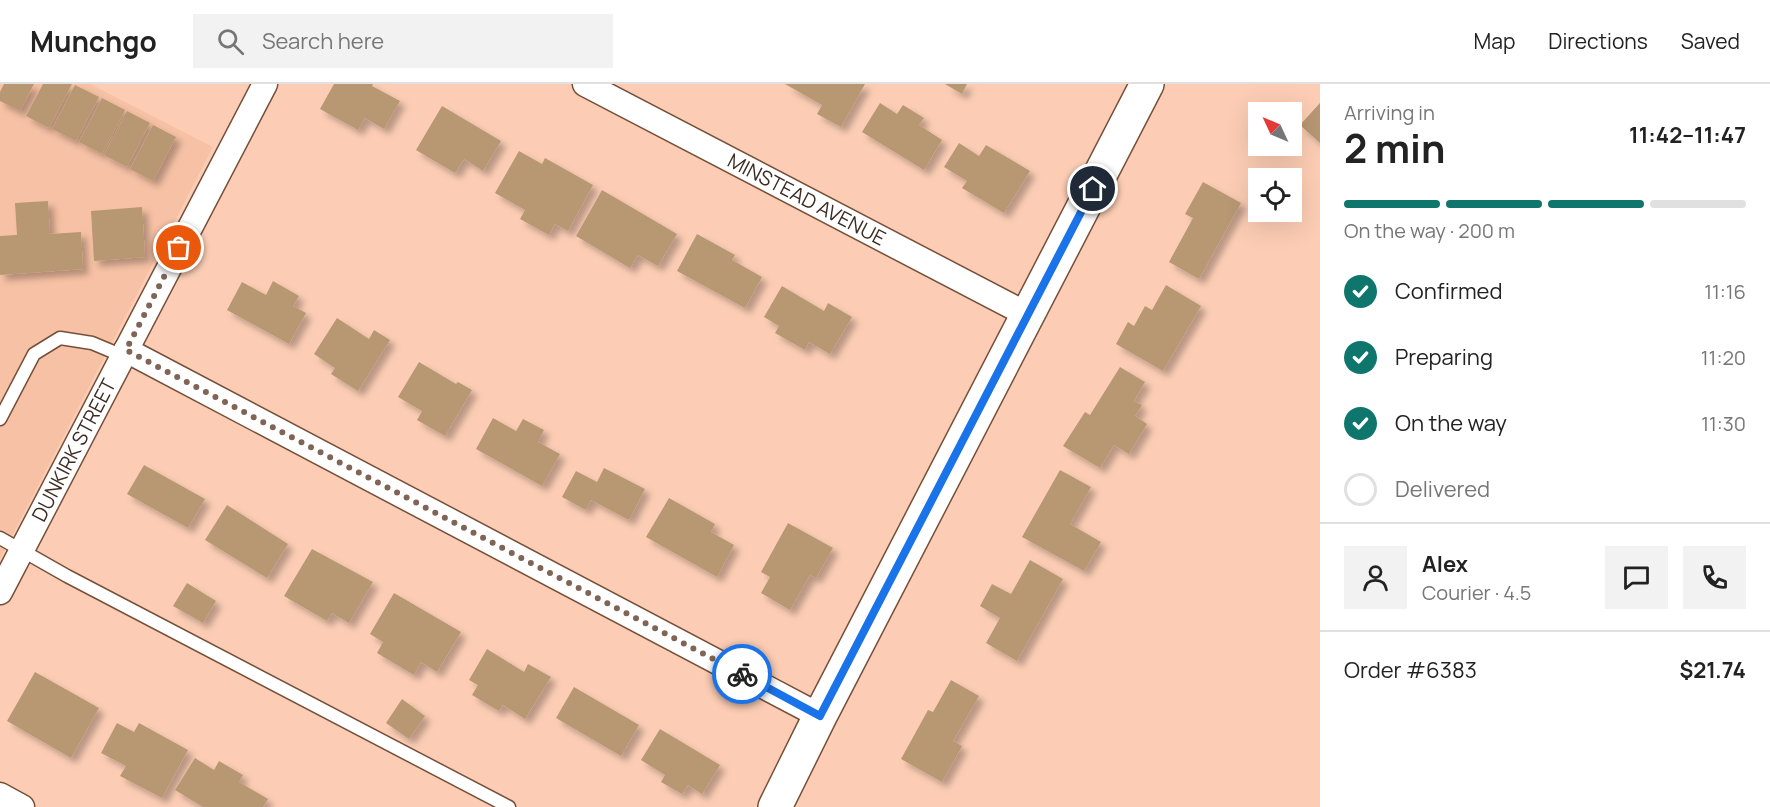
<!DOCTYPE html>
<meta charset="utf-8">
<style>
body{margin:0;font-family:Manrope,sans-serif;background:#f2f2f2;color:#222;height:100vh;display:flex;flex-direction:column;font-size:22px;white-space:nowrap}
*{box-sizing:border-box;margin:0}
p{font-size:20px;color:#767676}
.icon{flex:none;width:33px;height:33px;fill:none;stroke:currentColor;stroke-width:2;stroke-linecap:round;stroke-linejoin:round}
.map{position:relative;flex:1;overflow:hidden}
.drawer{display:flex;flex-direction:column;background:#fff;width:450px}
.drawer>*{flex:none}
.needle{width:39px;rotate:314deg}
.buttons{position:absolute;left:1248px;top:18px;display:grid;gap:12px}
.buttons a{display:grid;place-items:center;width:54px;height:54px;border-radius:0px;background:#fff;box-shadow:0 6px 24px #0002;font-size:30px}
.pin{position:absolute;display:grid;place-items:center;width:51px;height:51px;color:#fff;margin:-26px;border:3px solid #fff;border-radius:50%;box-shadow:0 2px 6px #0007}
.courier{position:absolute;display:grid;place-items:center;width:60px;height:60px;margin:-30px;border:4px solid #1a73e8;border-radius:50%;background:#fff;color:#222;box-shadow:0 2px 8px #0007}
.headline em{font-style:normal;font-weight:700}
.headline div{display:flex;flex-direction:column-reverse}
.headline{display:flex;align-items:center;justify-content:space-between;height:102px;padding:0 24px}
h1{font-size:39px;font-weight:700;line-height:45px}
.bar{display:grid;grid-template-columns:repeat(4,1fr);gap:9px 6px;align-content:center;height:72px;padding:0 24px}
.bar i{height:8px;border-radius:4px;background:#e0e0e0}
.bar .active{background:#0f766e}
.bar p{grid-column:span 4}
.line{display:flex;align-items:center;gap:15px;padding:0 24px;border-top:2px solid #e0e0e0}
.line div{flex:1}
.round{display:grid;place-items:center;flex:none;width:63px;height:63px;border-radius:0px;background:#f2f2f2}
ol{padding:0 24px;list-style:none}
li{display:flex;align-items:center;gap:18px;height:66px}
li p{margin-inline-start:auto}
li .icon{padding:6px;border-radius:50%;background:#0f766e;color:#fff;stroke-width:4}
li:last-child{color:#767676}
li i{width:33px;height:33px;border:3px solid #e0e0e0;border-radius:50%}
header{display:flex;align-items:center;gap:36px;box-sizing:border-box;height:84px;padding:0 30px;background:#fff;border-bottom:2px solid #e0e0e0}
header strong{font-size:28px}
nav{display:flex;gap:33px;margin-inline-start:auto;font-size:21px}
.search{width:420px;height:54px;background:#f2f2f2;display:flex;align-items:center;gap:15px;box-sizing:border-box;padding:0 21px;border-radius:0px;color:#767676;font-size:22px}
main{display:flex;flex:1;min-height:0}
.map>svg:first-child{display:block}
.built{fill:#f6c1a4}
.building{fill:#b89773;filter:url(#shadow)}
.lines{fill:none;stroke-linecap:round;stroke-linejoin:round}
.lane-casing{stroke:#764f39;stroke-width:15}
.street-casing{stroke:#764f39;stroke-width:27}
.secondary-casing{stroke:#764f39;stroke-width:36}
.lane{stroke:#fff;stroke-width:12}
.street{stroke:#fff;stroke-width:24}
.secondary{stroke:#fff;stroke-width:33}
.done{stroke:#806456;stroke-width:6;stroke-dasharray:0 10.8}
.route{stroke:#1a73e8;stroke-width:8}
.labels{text-anchor:middle;stroke-width:4.5;stroke-linejoin:round;paint-order:stroke}
.street-label{font-size:20px;fill:#3e2c23;stroke:#fccdb4}
</style>
<header>
<strong>Munchgo</strong>
<div class="search"><svg class="icon" aria-label="search" viewBox="0 0 24 24"><circle cx="10" cy="10" r="6"/><path d="M15 15l6 6"/></svg>Search here</div>
<nav><a>Map</a><a>Directions</a><a>Saved</a></nav>
</header>
<main>
<div class="map">
<svg width="1320" height="723" viewBox="0 0 1320 723">
<defs>
<filter id="shadow"><feDropShadow dx="5.5" dy="5.5" stdDeviation="3" flood-color="#0004"/></filter>
</defs>
<rect width="100%" height="100%" fill="#fccdb4"/>
<path class="built" d="M0,0h90l123,63 -213,412z"/>
<g class="building">
<path d="M4,0h30l-14,27 -20,-10v-9z"/>
<path d="M43,0h29l-23,44 -23,-12z"/>
<path d="M334,0h39l-1,2 28,15 -16,28 -19,-11 -7,12 -38,-21z"/>
<path d="M785,0h80l-24,43 -24,-13 5,-9z"/>
<path d="M945,0h22l-5,10z"/>
<path d="M75,1l24,12 -23,44 -24,-12z"/>
<path d="M102,14l23,12 -23,44 -23,-12z"/>
<path d="M880,19l17,11 6,-9 21,13 -5,7 23,15 -18,30 -62,-38z"/>
<path d="M1320,19v40l-20,-18z"/>
<path d="M442,22l59,35 -18,30 -19,-12 -9,14 -39,-23z"/>
<path d="M127,27l23,12 -23,44 -23,-12z"/>
<path d="M153,41l23,12 -23,44 -23,-12z"/>
<path d="M959,59l20,13 7,-11 44,26 -26,42 -42,-25 5,-7 -23,-14z"/>
<path d="M519,67l23,13 3,-6 48,27 -25,46 -13,-7 -6,11 -29,-16 5,-9 -30,-17z"/>
<path d="M1203,98l38,21 -42,76 -30,-17 24,-44 -8,-4z"/>
<path d="M602,106l75,44 -19,32 -20,-11 -8,13 -54,-32z"/>
<path d="M48,117l2,33 31,-2 2,37 -83,6v-39l17,-1 -2,-32z"/>
<path d="M142,123l3,50 -51,4 -3,-50z"/>
<path d="M697,150l38,21 -3,5 30,17 -17,31 -68,-37z"/>
<path d="M273,197l26,15 -6,10 13,7 -17,31 -62,-34 15,-28 24,13z"/>
<path d="M1166,201l35,21 -38,65 -47,-27 12,-22 6,4 11,-20 7,4z"/>
<path d="M782,202l42,25 4,-8 24,14 -22,37 -21,-12 -4,8 -30,-17 4,-7 -15,-9z"/>
<path d="M337,234l32,21 5,-9 16,10 -32,51 -27,-17 4,-6 -21,-14z"/>
<path d="M419,278l37,22 2,-2 14,8 -27,46 -28,-16 5,-9 -24,-14z"/>
<path d="M1120,283l25,15 -11,19 8,4 -7,11 12,8 -18,30 -15,-9 -14,23 -37,-22 22,-34 5,3z"/>
<path d="M493,334l23,13 7,-12 21,11 -6,12 22,12 -18,32 -66,-37z"/>
<path d="M144,381l61,34 -17,29 -61,-34z"/>
<path d="M604,384l41,21 -16,31 -38,-20 -5,10 -24,-13 14,-26 21,11z"/>
<path d="M1060,386l31,17 -21,37 31,18 -17,29 -62,-34z"/>
<path d="M669,414l46,26 -4,8 23,13 -17,32 -71,-40z"/>
<path d="M227,421l61,39 -21,34 -62,-38z"/>
<path d="M788,439l45,25 -17,30 -6,-3 -20,35 -29,-17 9,-16 -9,-5z"/>
<path d="M312,465l61,33 -24,41 -17,-10 -5,8 -43,-25z"/>
<path d="M1030,476l33,19 -46,82 -31,-18 14,-25 -20,-12 12,-22 19,10z"/>
<path d="M187,499l29,18 -13,22 -30,-17z"/>
<path d="M394,509l67,39 -24,40 -16,-10 -7,13 -37,-22 6,-11 -13,-8z"/>
<path d="M487,565l37,23 4,-8 23,13 -26,42 -22,-14 -4,6 -27,-16 6,-10 -9,-5z"/>
<path d="M35,588l64,36 -28,50 -64,-37z"/>
<path d="M951,596l28,16 -26,45 9,5 -20,36 -41,-23 27,-49 5,2z"/>
<path d="M574,603l65,38 -18,31 -65,-38z"/>
<path d="M402,615l23,17 -16,23 -23,-16z"/>
<path d="M117,639l17,9 5,-9 49,27 -26,48 -42,-22 6,-10 -25,-13z"/>
<path d="M660,645l60,36 -18,29 -14,-9 -6,9 -21,-12 4,-7 -24,-15z"/>
<path d="M195,674l19,12 5,-9 24,14 -4,7 29,17 -5,8h-60l-28,-17z"/>
</g>
<g class="lines">
<g class="lane-casing">
<g id="lane">
<path d="M0,335l34,-65 26,-16 32,5 31,13"/>
<path d="M0,454l67,38 442,231"/>
</g>
</g>
<g class="street-casing">
<g id="street">
<path id="s1" d="M585,0l443,231"/>
<path d="M126,266l694,366"/>
<path id="s2" d="M0,508l265,-508"/>
<path d="M0,711l22,12"/>
</g>
</g>
<g class="secondary-casing">
<path id="secondary" d="M775,723l45,-91 327,-632"/>
</g>
<use href="#lane" class="lane"/>
<use href="#street" class="street"/>
<use href="#secondary" class="secondary"/>
</g>
<g class="lines">
<path class="done" d="M179,164l-53,102 616,324"/>
<path class="route" d="M742,590l78,42 273,-527"/>
</g>
<g class="labels">
<g class="street-label">
<text dy="7" stroke="none"><textPath href="#s1" startOffset="250">MINSTEAD AVENUE</textPath></text>
<text dy="7" stroke="none"><textPath href="#s2" startOffset="160">DUNKIRK STREET</textPath></text>
</g>
</g>
</svg>
<div class="buttons">
<a><svg class="needle" viewBox="-14 -14 28 28"><path d="M0-13l5 13h-10z" fill="#e53935"/><path d="M0 13l5-13h-10z" fill="#767676"/></svg></a>
<a><svg class="icon" aria-label="locate" viewBox="0 0 24 24"><circle cx="12" cy="12" r="6"/><path d="M12 2v4M12 18v4M2 12h4M18 12h4"/></svg></a>
</div>
<div class="pin" style="left:179px;top:164px;background:#ea580c"><svg class="icon" aria-label="bag" viewBox="0 0 24 24"><path d="M5 8h14l-1 12H6zM9 8a3 3 0 0 1 6 0"/></svg></div>
<div class="pin" style="left:1093px;top:105px;background:#1f2937"><svg class="icon" aria-label="home" viewBox="0 0 24 24"><path d="M3 11l9-7 9 7M6 9v11h12V9"/></svg></div>
<div class="courier" style="left:742px;top:590px"><svg class="icon" aria-label="bike" viewBox="0 0 24 24"><circle cx="6" cy="16" r="4"/><circle cx="18" cy="16" r="4"/><path d="M6 16l4-8h5l3 8M10 8l3 8H6M13 5h3"/></svg></div>
</div>
<section class="drawer">
<div class="headline"><div><h1>2 min</h1><p>Arriving in</p></div><em>11:42–11:47</em></div>
<div class="bar"><i class="active"></i><i class="active"></i><i class="active"></i><i></i><p>On the way · 200 m</p></div>
<ol>
<li><svg class="icon" aria-label="check" viewBox="0 0 24 24"><path d="M5 12l5 5 9-10"/></svg>Confirmed<p>11:16</p></li>
<li><svg class="icon" aria-label="check" viewBox="0 0 24 24"><path d="M5 12l5 5 9-10"/></svg>Preparing<p>11:20</p></li>
<li><svg class="icon" aria-label="check" viewBox="0 0 24 24"><path d="M5 12l5 5 9-10"/></svg>On the way<p>11:30</p></li>
<li><i></i>Delivered</li>
</ol>
<div class="line" style="height:108px"><a class="round"><svg class="icon" aria-label="person" viewBox="0 0 24 24"><circle cx="12" cy="8" r="4"/><path d="M4 21q1-7 8-7t8 7"/></svg></a><div><b>Alex</b><p>Courier · 4.5</p></div><a class="round"><svg class="icon" aria-label="chat" viewBox="0 0 24 24"><path d="M4 5h16v11H9l-5 4z"/></svg></a><a class="round"><svg class="icon" aria-label="phone" viewBox="0 0 24 24"><path d="M5 4h4l2 5-3 2q2 4 5 5l2-3 5 2v4C11 20 4 13 5 4z"/></svg></a></div>
<div class="line" style="height:78px"><div>Order #6383</div><b>$21.74</b></div>
</section>
</main>
